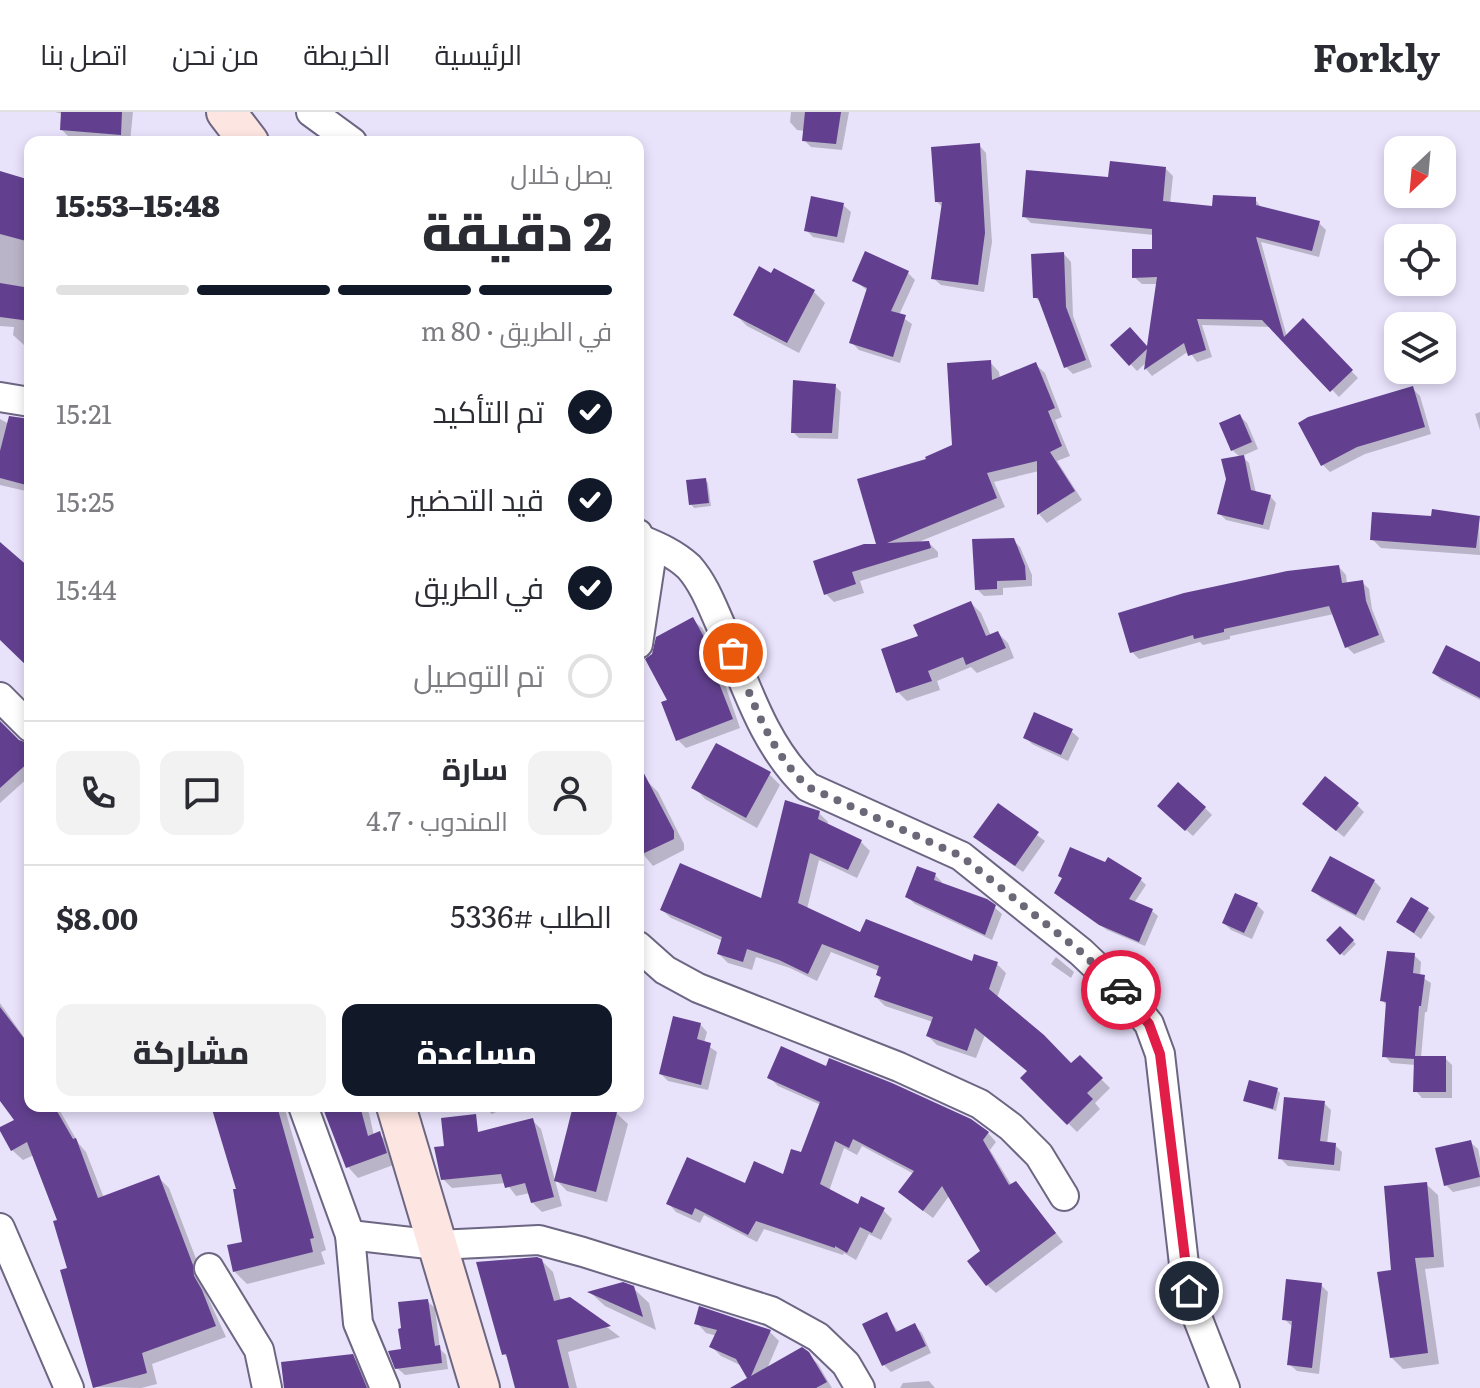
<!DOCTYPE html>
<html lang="ar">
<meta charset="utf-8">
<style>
body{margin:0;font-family:Literata,Cairo,serif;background:#f2f2f3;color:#2b2b33;direction:rtl;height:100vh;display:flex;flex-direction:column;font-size:30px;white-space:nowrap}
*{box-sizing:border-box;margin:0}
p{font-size:26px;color:#7c7c81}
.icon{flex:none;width:44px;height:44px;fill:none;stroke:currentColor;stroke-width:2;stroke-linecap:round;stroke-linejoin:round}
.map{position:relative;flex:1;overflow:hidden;direction:ltr}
.details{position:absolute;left:24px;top:24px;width:620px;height:976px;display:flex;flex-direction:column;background:#fff;border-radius:16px;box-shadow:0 4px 12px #0003;direction:rtl}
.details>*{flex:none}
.needle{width:52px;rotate:206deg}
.tools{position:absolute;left:1384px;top:24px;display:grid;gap:16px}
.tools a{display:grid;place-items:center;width:72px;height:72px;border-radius:16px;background:#fff;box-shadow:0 4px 12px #0003;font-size:40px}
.pin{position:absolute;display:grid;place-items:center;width:68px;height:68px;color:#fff;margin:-34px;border:4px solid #fff;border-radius:50%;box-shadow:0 2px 8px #0007}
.courier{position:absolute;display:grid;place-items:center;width:80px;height:80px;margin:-40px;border:6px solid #e11d48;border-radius:50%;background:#fff;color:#222;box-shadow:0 2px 10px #0007}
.head em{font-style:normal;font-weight:800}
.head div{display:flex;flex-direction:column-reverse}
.head{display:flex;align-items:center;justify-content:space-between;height:136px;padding:0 32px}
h1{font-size:52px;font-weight:800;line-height:60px}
.bar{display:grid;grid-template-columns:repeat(4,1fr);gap:12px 8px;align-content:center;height:96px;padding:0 32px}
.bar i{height:10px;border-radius:6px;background:#e1e1e2}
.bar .current{background:#111827}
.bar p{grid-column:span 4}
.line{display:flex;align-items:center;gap:20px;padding:0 32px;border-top:2px solid #e1e1e2}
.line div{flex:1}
.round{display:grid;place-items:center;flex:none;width:84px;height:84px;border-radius:16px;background:#f2f2f3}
ol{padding:0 32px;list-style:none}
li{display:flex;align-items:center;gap:24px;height:88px}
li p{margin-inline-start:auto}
li .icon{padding:8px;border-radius:50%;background:#111827;color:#fff;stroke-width:4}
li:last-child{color:#7c7c81}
li i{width:44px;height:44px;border:4px solid #e1e1e2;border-radius:50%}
.primary-button{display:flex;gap:16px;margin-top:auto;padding:16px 32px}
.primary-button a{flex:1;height:92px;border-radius:16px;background:#111827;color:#fff;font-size:32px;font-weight:800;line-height:92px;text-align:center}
.primary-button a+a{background:#f2f2f3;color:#2b2b33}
header{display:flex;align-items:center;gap:48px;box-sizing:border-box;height:112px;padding:0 40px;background:#fff;border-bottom:2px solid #e1e1e2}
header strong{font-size:38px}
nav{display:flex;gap:44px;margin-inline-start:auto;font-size:28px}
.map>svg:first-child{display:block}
.shadow{fill:#0003}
.building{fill:#62408f}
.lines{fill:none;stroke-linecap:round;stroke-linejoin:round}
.minor-casing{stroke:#6d6682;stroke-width:32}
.secondary-casing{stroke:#6d6682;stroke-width:42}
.minor{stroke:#fff;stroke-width:28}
.secondary{stroke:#fde6e2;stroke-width:38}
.done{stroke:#6c6878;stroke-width:8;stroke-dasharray:0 14.4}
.route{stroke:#e11d48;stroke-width:10}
</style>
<header>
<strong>Forkly</strong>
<nav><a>الرئيسية</a><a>الخريطة</a><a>من نحن</a><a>اتصل بنا</a></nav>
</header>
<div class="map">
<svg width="1480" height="1276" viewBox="0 0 1480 1276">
<rect width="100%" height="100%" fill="#e8e2fb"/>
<g class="shadow">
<path d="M55,0h78l-3,30 -58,-2 -10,-10 1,-16z"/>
<path d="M791,0h58l-7,38 -31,-3 -7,-7 1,-9 -8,-1 -7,-8z"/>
<path d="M979,33l7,8 6,89 -8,50 -43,-7 -8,-7 11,-70 -7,-6z"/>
<path d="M1166,57l7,7 -3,28 44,4 41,-9 7,10 57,14 7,7 -7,27 -58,-15 26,95 16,-16 55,57 -19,19 -68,-70 -69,-2 10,32 -15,5 -8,-11 -37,25 -6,-7 1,-7 -10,9 -24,-25 16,-16 19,20 10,-66h-16l-8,-7 20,-27v-15l-123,-12 -7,-7 86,-37z"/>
<path d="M0,61l30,9v165l-6,-2 -11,-10 1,-8 -14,-1z"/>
<path d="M843,93l8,7 -7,31 -31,-6 -7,-7z"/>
<path d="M1064,142l7,8 2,54 19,51 -19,7 -7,-7 -23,-62 -8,-8z"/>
<path d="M774,159l40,21 11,11 -26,50 -52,-27 -11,-11z"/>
<path d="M908,161l7,7 -16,35 13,9 -12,39 -41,-13 -7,-7 16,-52 -14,-11z"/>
<path d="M990,250l9,10 1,7 36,-14 9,8 17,44 -7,3 15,36 -13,5 25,39 -35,23 -8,-9v-43l-45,11 11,25 -89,36h13l9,9v5l-78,24 4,12 -30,9 -9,-9 54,-47 50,-86 26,-13z"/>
<path d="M835,274l6,6 -3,47 -39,-1 -6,-6z"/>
<path d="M1413,277l7,7 11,38 -66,20 -35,18 -7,-7 -23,-41z"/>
<path d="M1480,300v18l-5,-16z"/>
<path d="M1240,304l7,7 11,26 -16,7 7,7 7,30 14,3 6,7 -7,27 -43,-10 -7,-7 21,-56 -8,-7z"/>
<path d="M0,307l9,5 21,-4v72l-30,-7z"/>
<path d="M705,368l3,3 3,23 -17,2 -3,-4z"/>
<path d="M1479,405l1,38 -99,-7 -9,-9 61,-21z"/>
<path d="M1013,428l7,7 12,28v11l-29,2v7l-19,1 -7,-7z"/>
<path d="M1339,455l7,8 1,9 15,-2 7,7 3,20 13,33 -31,12 -7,-7 -13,-33 -104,22v3l-27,6 -3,-3 -61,17 -7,-7z"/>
<path d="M971,491l10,10 10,23 7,-3 10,10 6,15 -37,15 -6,-6 -34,14 3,9 -33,11 -9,-9 23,-54z"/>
<path d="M693,508l9,8 21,40 -3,2 20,58 -54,20 -8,-8z"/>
<path d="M1480,553v35l-39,-20 -7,-7z"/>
<path d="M0,612l17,17 13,4v31l-30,27z"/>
<path d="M1071,619l8,7 -11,23 -36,-17 -7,-7z"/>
<path d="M769,662l11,11 -23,43 -52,-29 -11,-12z"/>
<path d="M647,669l11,11 26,52v6l-31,16 -15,-18v-62z"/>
<path d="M1357,693l7,7 -20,25 -32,-26z"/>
<path d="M998,694l47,35 -22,31 -40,-28z"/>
<path d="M1205,696l7,7 -19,21 -26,-23z"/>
<path d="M819,701l9,9 -1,4 34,16 9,9 -13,27 -38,-18 -12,49 54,26 112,28 24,1 9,9 -9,25 74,68 9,-8 30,30 -15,15 5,6 -23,23 -54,-54 6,-6 -44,-37 -9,23 -39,-13 -9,-9 5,-14 -48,-16 -9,-9 6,-18 -4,-4 1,-4 -48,-19 -14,29 -27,-13 -34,-11 -4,13 -24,-7 -9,-9 4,-13 -52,-23 -9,-8 100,-9z"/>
<path d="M935,763l7,7 -1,3 53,22 8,7 -10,26 -77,-36 -8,-7z"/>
<path d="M1141,768l5,5 -12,18 18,8 6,5 -13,30 -38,-16 -45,-32z"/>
<path d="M1374,769l7,7 -17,33 -43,-23 -7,-7z"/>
<path d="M1257,793l7,7 -12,27 -21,-9 -7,-7z"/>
<path d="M1428,798l7,7 -14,22 -23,-17z"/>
<path d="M1340,816l16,16 -12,12 -16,-16z"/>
<path d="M1414,843l7,7 -1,14 11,7 -4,29h-2l-4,46h24l7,7v33h-30l-6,-7v-26l-25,-2 -6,-7 3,-49 -6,-7z"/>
<path d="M1056,845l18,15 -3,6 -20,-14z"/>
<path d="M0,891l30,43v60h27l22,38 7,8 18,46 54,-21 11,11 34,89 1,12 22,48 -74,27 5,20 -16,4 -46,-1 -36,-166 -25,-66 -11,5 -11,-10 5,-30 -17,-22z"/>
<path d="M700,912l7,8 -3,11 13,9 -9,38 -40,-9 -7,-7z"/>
<path d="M769,965l219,56 8,9 -6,8 22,36 12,6 39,50 -67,51 -9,-8 -4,-33 -34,-56 -16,22 -24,-18 5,-26 -52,-28 -5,9 -13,-7 -15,43 30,15 24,4 9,9 -11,21 -12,-6 -13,26 -12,-7 -1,2 -79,-26 -7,13 -53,-27 -4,8 -24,-11 -8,-9 116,-27 18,-22 19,-49 -43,-19z"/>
<path d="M1277,978l3,3 -4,18 -30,-10z"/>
<path d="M1324,991l7,7 -4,34 8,1 7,7 -2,19 -52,-5 -8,-8z"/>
<path d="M213,994h71l42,144 -5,2 4,12 -78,20 -13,-13 10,-27 -5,-54z"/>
<path d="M324,994h37l8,7 5,23 5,-2 11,10 6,20 -38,14 -10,-11z"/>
<path d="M483,994h25l-16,8z"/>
<path d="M575,994h14l27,7 12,11 -21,78 -40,-11 -11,-11z"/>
<path d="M532,1008l9,9 21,77 -20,6 -10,-10 -2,-9 -14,3 -10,-13 -54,5 -9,-9z"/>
<path d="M1470,1030l8,7 2,10v27l-27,6 -7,-7z"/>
<path d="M1426,1072l12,11 6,72 -19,2 14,95 -36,5 -11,-11z"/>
<path d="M542,1149l11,11 8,29 9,-2 50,38 -52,15 9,36h-60l-8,-29 -5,-5z"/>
<path d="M1321,1173l7,7 -9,82 -22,-3 -8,-7 4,-37 -9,-8z"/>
<path d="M633,1176l16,15 7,27 -51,-24 -14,-13z"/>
<path d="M427,1189l8,7 5,41 6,6 2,14 -43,6 -8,-7z"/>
<path d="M701,1197l69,23 9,9 -12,28 41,-15 10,10 14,24h-77l-13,-22 -21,-10 -9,-9 5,-11 -11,-3 -9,-10z"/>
<path d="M886,1202l13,19 16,-7 7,7 9,20 -40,19 -7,-7z"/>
<path d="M352,1244l11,12 9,20h-86z"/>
<path d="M929,1269l6,7h-35l3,-5z"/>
</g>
<g class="building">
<path d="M61,0h61l-1,23 -61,-5z"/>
<path d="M805,0h36l-5,32 -34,-3z"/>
<path d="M980,31l5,90 -7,52 -47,-6 11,-77h-7l-4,-55z"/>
<path d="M1110,49l56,6 -3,34 49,5 1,-11 43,2v8l64,16 -8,30 -56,-14 28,100 19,-19 50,52 -23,22 -68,-72 -65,-1 9,31 -18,6 -4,-13 -40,27 3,-21 -18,17 -19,-21 20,-18 17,19 10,-69 -25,1v-29h20v-20l-130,-12 4,-47 82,7z"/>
<path d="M0,59l30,9v62l-30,-8z"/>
<path d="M811,84l33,7 -7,34 -33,-6z"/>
<path d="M865,139l44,20 -18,40 15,4 -13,42 -44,-14 18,-55 -15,-7z"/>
<path d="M1064,140l2,55 20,53 -22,8 -26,-70h-5l-2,-44z"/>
<path d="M759,154l12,7 3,-5 41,22 -28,53 -54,-28z"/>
<path d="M0,171l30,5v33l-30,-4z"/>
<path d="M991,248l1,20 44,-18 19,46 -7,3 14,35 -12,6 25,39 -38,24v-54l-50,12 10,25 -110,45 42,-2 2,7 -79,24 4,12 -32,11 -11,-34 51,-17h12l-19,-65 69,-20 -1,-2 27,-12 -5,-82z"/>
<path d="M793,268l43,4 -4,49h-41z"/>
<path d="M1413,274l12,41 -68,20 -36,19 -23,-43 10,-6z"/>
<path d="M1240,302l12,28 -21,9 -12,-28z"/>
<path d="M9,304l21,3v67l-30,-8v-27z"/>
<path d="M1244,343l7,35 20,5 -8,30 -46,-11 9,-35 -5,-20z"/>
<path d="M706,366l3,25 -20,2 -3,-25z"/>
<path d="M1432,397l48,7 -4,32 -106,-8 2,-28 59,4z"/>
<path d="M1014,426l11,28 1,14 -29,1v8l-22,1 -3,-51z"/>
<path d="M0,430l30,26v101l-30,-29z"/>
<path d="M1339,453l3,18 21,-3 3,21 13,34 -34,13 -16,-42 -105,23v3l-30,7 -1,-4 -63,18 -12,-40 66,-20 103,-22z"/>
<path d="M971,489l15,35 12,-5 8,17 -40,17 -3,-8 -35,14 4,10 -36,12 -15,-44 37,-13 -5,-11z"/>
<path d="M693,505l23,42 -3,2 7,16 -3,1 16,41 -57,22 -15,-39 6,-2 -22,-41 7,-5 4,-17z"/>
<path d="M1446,533l34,17v36l-48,-25z"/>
<path d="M1034,600l39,17 -12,26 -38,-17z"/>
<path d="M0,609l19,19 11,4v17l-30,27z"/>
<path d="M716,631l55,29 -25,46 -55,-30z"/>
<path d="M638,650l36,69v8l-36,17z"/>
<path d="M1325,664l34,27 -23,28 -34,-27z"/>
<path d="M1178,670l28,25 -21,24 -28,-25z"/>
<path d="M785,688l35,11 -2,8 44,21 -14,30 -38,-17 -12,50 62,29 6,-13 106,42 2,-7 24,8 -9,27 55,46 27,28 9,-8 23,23 -16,15 6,6 -26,26 -47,-47 7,-7 -52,-43 -8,23 -41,-15 7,-19 -59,-20 7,-20 -5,-2 3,-9 -57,-22 -14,30 -29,-14 -32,-11 -4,13 -26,-8 5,-17 -62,-27 20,-47 81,35z"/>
<path d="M998,691l41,29 -24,34 -42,-29z"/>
<path d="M1070,735l35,15 3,-5 34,21 -13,21 24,10 -14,33 -40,-17 -45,-32 8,-15 -4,-2z"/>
<path d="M1330,744l45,24 -19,35 -45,-24z"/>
<path d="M917,754l19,7 -2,7 53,19 9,6 -11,30 -80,-38z"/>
<path d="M1235,781l23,10 -14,30 -22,-10z"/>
<path d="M1411,785l18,11 -15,25 -18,-11z"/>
<path d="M1340,814l14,14 -14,15 -14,-15z"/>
<path d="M1387,839l28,2 -2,20 12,2 -4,31h-2l-4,50h31v36h-33l1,-33 -32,-2 4,-55 -6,-1z"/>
<path d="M0,895l30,39v60h24l19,33 3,-1 22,60 61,-23 34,90 1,11 8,14 14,36 -74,27 5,20 -54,15 -33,-118 7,-2 -14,-47 4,-1 -30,-78 -16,9 -11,-20v-4l14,-7 -14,-19z"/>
<path d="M673,904l28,7 -4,16 14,4 -10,42 -42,-11z"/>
<path d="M781,934l45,20 3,-8 63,25 79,36 18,13 -6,8 26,45 7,-4 40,52 -70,53 -19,-25 13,-10 -38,-65 -19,25 -25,-19 16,-21 -61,-32 -4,9 -14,-7 -15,43 38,20 3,-8 24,12 -13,25 -12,-6 -13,26 -12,-7v2l-79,-27 -8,14 -53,-27 -3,7 -26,-11 21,-47 58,26 9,-22 29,13 8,-25 10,3 19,-50 -53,-24z"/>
<path d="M1249,968l29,8 -5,21 -30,-8z"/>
<path d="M1284,985l41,4 -5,40 16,2 -2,22 -56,-6z"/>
<path d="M211,994h66l37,132 -4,1 3,13 -80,20 -6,-27 15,-3 -9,-53h3z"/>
<path d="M322,994h38l8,30 12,-5 7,22 -41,15z"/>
<path d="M573,994h24l20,6 -21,80 -42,-11z"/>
<path d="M476,1002l2,18 55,-14 21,79 -23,6 -6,-20 -20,5 -4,-14 -60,6 -7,-33 10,-1 -3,-28z"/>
<path d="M1471,1028l9,37 -36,9 -9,-38z"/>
<path d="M1427,1070l7,75 -19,1 13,95 -38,5 -13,-86 14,-2 -7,-84z"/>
<path d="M537,1145l5,2 12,42 16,-4 41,29 -54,14 12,48h-54l-9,-34 -4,1 -26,-93z"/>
<path d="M1286,1167l36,4 -10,85 -25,-3 5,-44 -10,-1z"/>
<path d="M623,1170l11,4 9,31 -56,-25z"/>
<path d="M428,1187l7,47 5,-1 2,18 -47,6 -7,-18 13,-2 -3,-20 3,-1 -3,-26z"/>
<path d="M699,1194l72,24 -20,46 51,-29 7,5 18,30 -11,6h-86l17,-10 -11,-19 -27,-12 8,-17 -23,-6z"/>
<path d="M887,1200l9,20 19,-9 11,23 -44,20 -20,-42z"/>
<path d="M353,1242l14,34h-83l-3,-26z"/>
</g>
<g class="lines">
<g class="minor-casing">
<g id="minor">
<path d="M311,0l41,30"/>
<path d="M0,285l30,5"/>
<path d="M638,422l12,31 -12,79"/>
<path d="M642,428c17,7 33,14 47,27 15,17 23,39 32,59 24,56 42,119 87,161l153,69 120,96 43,41 25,31 11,30 25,219 9,36 31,79"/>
<path d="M0,585l30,30"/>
<path d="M638,834l27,24 33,18 201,79 81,37 31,23 28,28 25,41"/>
<path d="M303,994l47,129 87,10 102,-5 44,12 188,59 47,26 28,27 14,24"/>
<path d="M0,1116l69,160"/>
<path d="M350,1123l8,88 27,65"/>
<path d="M209,1156l50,82 8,38"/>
</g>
</g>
<g class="secondary-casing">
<g id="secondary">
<path d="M226,0l23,30"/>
<path d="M396,994l84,282"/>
</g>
</g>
<use href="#minor" class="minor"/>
<use href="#secondary" class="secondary"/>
</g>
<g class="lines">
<path class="done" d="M733,541c20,48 36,98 75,134l153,69 120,96 40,38"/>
<path class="route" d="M1121,878l28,34 11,30 29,237"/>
</g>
</svg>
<div class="tools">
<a><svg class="needle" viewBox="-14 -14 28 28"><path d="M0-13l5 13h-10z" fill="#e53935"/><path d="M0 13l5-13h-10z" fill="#7c7c81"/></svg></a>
<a><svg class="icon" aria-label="locate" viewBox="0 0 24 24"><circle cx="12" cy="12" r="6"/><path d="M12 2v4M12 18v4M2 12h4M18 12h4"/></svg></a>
<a><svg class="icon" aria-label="layers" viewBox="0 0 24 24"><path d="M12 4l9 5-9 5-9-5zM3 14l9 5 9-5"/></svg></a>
</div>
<div class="pin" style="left:733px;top:541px;background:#ea580c"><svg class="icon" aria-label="bag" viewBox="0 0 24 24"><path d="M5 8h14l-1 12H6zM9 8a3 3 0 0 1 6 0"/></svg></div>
<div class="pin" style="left:1189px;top:1179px;background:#1f2937"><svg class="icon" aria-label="home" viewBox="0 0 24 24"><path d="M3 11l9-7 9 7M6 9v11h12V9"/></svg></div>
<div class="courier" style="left:1121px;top:878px"><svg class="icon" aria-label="car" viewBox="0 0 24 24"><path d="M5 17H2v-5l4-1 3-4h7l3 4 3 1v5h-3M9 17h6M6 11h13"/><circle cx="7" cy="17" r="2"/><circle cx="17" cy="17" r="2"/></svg></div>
<section class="details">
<div class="head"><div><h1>2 دقيقة</h1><p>يصل خلال</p></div><em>15:48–15:53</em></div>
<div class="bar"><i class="current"></i><i class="current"></i><i class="current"></i><i></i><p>في الطريق · 80 m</p></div>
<ol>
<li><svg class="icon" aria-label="check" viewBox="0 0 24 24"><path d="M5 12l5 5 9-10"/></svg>تم التأكيد<p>15:21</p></li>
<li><svg class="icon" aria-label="check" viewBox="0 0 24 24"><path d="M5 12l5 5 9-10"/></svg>قيد التحضير<p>15:25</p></li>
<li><svg class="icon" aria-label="check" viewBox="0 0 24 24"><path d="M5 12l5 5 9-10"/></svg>في الطريق<p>15:44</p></li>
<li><i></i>تم التوصيل</li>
</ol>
<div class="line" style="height:144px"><a class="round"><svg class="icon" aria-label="person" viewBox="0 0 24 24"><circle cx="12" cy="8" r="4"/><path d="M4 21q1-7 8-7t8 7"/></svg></a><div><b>سارة</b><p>المندوب · 4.7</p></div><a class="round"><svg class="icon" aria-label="chat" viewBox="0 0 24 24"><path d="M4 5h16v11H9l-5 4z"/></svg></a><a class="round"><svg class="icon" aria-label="phone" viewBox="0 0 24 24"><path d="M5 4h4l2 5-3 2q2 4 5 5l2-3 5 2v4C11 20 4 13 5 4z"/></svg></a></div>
<div class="line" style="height:104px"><div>الطلب #5336</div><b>$8.00</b></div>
<div class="primary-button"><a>مساعدة</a><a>مشاركة</a></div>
</section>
</div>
